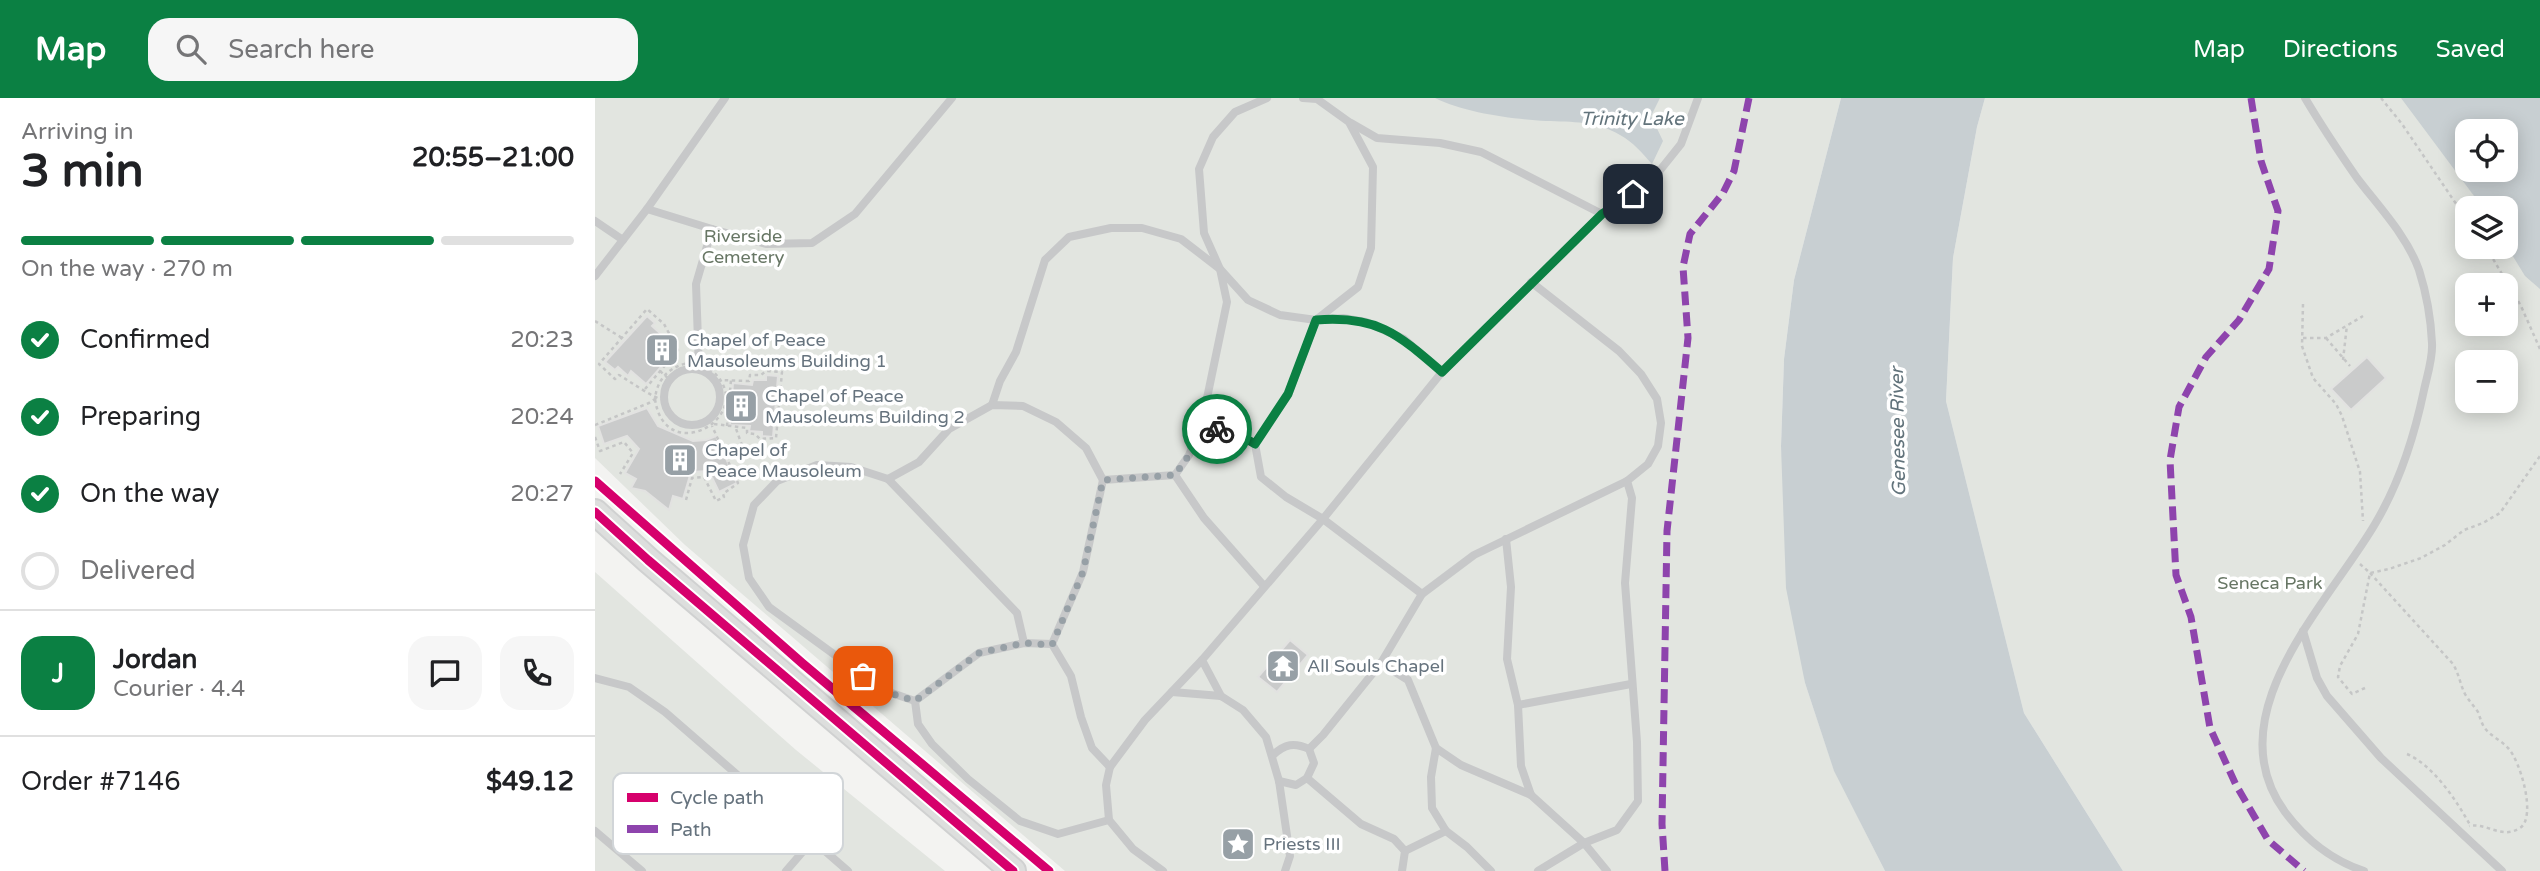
<!DOCTYPE html>
<meta charset="utf-8">
<style>
body{margin:0;font-family:"Varela Round",sans-serif;background:#f6f6f6;color:#202124;height:100vh;display:flex;flex-direction:column;font-size:26px;white-space:nowrap}
*{box-sizing:border-box;margin:0}
p{font-size:23px;color:#757577}
.icon{flex:none;width:38px;height:38px;fill:none;stroke:currentColor;stroke-width:2;stroke-linecap:round;stroke-linejoin:round}
.map{position:relative;flex:1;overflow:hidden}
.drawer{display:flex;flex-direction:column;background:#fff;width:595px}
.drawer>*{flex:none}
.fabs{position:absolute;left:1860px;top:21px;display:grid;gap:14px}
.fabs a{display:grid;place-items:center;width:63px;height:63px;border-radius:14px;background:#fff;box-shadow:0 4px 18px #0003;font-size:35px}
.pin{position:absolute;display:grid;place-items:center;width:60px;height:60px;color:#fff;margin:-30px;border-radius:14px;box-shadow:0 4px 10px #0006}
.courier{position:absolute;display:grid;place-items:center;width:70px;height:70px;margin:-35px;border:5px solid #0b8043;border-radius:50%;background:#fff;color:#222;box-shadow:0 2px 9px #0007}
.head em{font-style:normal;font-weight:800}
.head div{display:flex;flex-direction:column-reverse}
.head{display:flex;align-items:center;justify-content:space-between;height:119px;padding:0 21px}
h1{font-size:46px;font-weight:800;line-height:52px}
.bar{display:grid;grid-template-columns:repeat(4,1fr);gap:10px 7px;align-content:center;height:84px;padding:0 21px}
.bar i{height:9px;border-radius:5px;background:#e0e0e0}
.bar .current{background:#0b8043}
.bar p{grid-column:span 4}
.line{display:flex;align-items:center;gap:18px;padding:0 21px;border-top:2px solid #e0e0e0}
.line div{flex:1}
.round{display:grid;place-items:center;flex:none;width:74px;height:74px;border-radius:21px;background:#f6f6f6}
ol{padding:0 21px;list-style:none}
li{display:flex;align-items:center;gap:21px;height:77px}
li p{margin-inline-start:auto}
li .icon{padding:7px;border-radius:50%;background:#0b8043;color:#fff;stroke-width:4}
li:last-child{color:#757577}
li i{width:38px;height:38px;border:4px solid #e0e0e0;border-radius:50%}
header{display:flex;align-items:center;gap:42px;box-sizing:border-box;height:98px;padding:0 35px;background:#0b8043;color:#fff}
header strong{font-size:33px}
nav{display:flex;gap:38px;margin-inline-start:auto;font-size:24px}
.search{width:490px;height:63px;background:#f6f6f6;display:flex;align-items:center;gap:18px;box-sizing:border-box;padding:0 24px;border-radius:21px;color:#757577;font-size:26px}
main{display:flex;flex:1;min-height:0}
.map>svg:first-child{display:block}
.green{fill:#e2e5e0;fill-rule:evenodd}
.water{fill:#c8cfd2;fill-rule:evenodd}
.building{fill:#cacbcb;stroke:#e2e2e1;stroke-width:2}
.lines{fill:none;stroke-linecap:round;stroke-linejoin:round}
.primary-casing{stroke:#d0d1d1;stroke-width:28}
.path{stroke:#c5c6c6;stroke-width:2.5;stroke-dasharray:3.5 3.5;stroke-linecap:butt}
.lane{stroke:#c7c8c9;stroke-width:8}
.primary{stroke:#dddedd;stroke-width:24}
.quiet{stroke:#8e44ad;stroke-width:7;stroke-dasharray:14 7;stroke-linecap:butt}
.cycleway-casing{stroke:#fff;stroke-width:13}
.cycleway{stroke:#d6006c;stroke-width:9}
.done{stroke:#97a0a6;stroke-width:7;stroke-dasharray:0 12.6}
.route{stroke:#0b8043;stroke-width:9}
.labels{text-anchor:middle;stroke-width:7;stroke-linejoin:round;paint-order:stroke}
.park-label{font-size:18px;fill:#677664;stroke:#fff}
.poi-label{font-size:18px;fill:#66737e;stroke:#fff;text-anchor:start}
.water-label{font-size:19px;font-style:italic;fill:#62737b;stroke:#fff}
.key{fill:#fff;stroke:#d1d5d8;stroke-width:2}
.key-label{font-size:19px;fill:#66737e}
</style>
<header>
<strong>Map</strong>
<div class="search"><svg class="icon" aria-label="search" viewBox="0 0 24 24"><circle cx="10" cy="10" r="6"/><path d="M15 15l6 6"/></svg>Search here</div>
<nav><a>Map</a><a>Directions</a><a>Saved</a></nav>
</header>
<main>
<section class="drawer">
<div class="head"><div><h1>3 min</h1><p>Arriving in</p></div><em>20:55–21:00</em></div>
<div class="bar"><i class="current"></i><i class="current"></i><i class="current"></i><i></i><p>On the way · 270 m</p></div>
<ol>
<li><svg class="icon" aria-label="check" viewBox="0 0 24 24"><path d="M5 12l5 5 9-10"/></svg>Confirmed<p>20:23</p></li>
<li><svg class="icon" aria-label="check" viewBox="0 0 24 24"><path d="M5 12l5 5 9-10"/></svg>Preparing<p>20:24</p></li>
<li><svg class="icon" aria-label="check" viewBox="0 0 24 24"><path d="M5 12l5 5 9-10"/></svg>On the way<p>20:27</p></li>
<li><i></i>Delivered</li>
</ol>
<div class="line" style="height:126px"><b class="round" style="background:#0b8043;color:#fff">J</b><div><b>Jordan</b><p>Courier · 4.4</p></div><a class="round"><svg class="icon" aria-label="chat" viewBox="0 0 24 24"><path d="M4 5h16v11H9l-5 4z"/></svg></a><a class="round"><svg class="icon" aria-label="phone" viewBox="0 0 24 24"><path d="M5 4h4l2 5-3 2q2 4 5 5l2-3 5 2v4C11 20 4 13 5 4z"/></svg></a></div>
<div class="line" style="height:91px"><div>Order #7146</div><b>$49.12</b></div>
</section>
<div class="map">
<svg width="1945" height="773" viewBox="0 0 1945 773">
<rect width="100%" height="100%" fill="#f3f3f1"/>
<g class="green">
<path d="M0,0h1246l-47,182 -10,79 -3,87 24,237 29,87 51,101h-820l-380,-326 -90,-87z"/>
<path d="M1390,0h555v773h-417l-99,-158 -78,-312 7,-143 24,-131zM1872,33h39v39h-39zM1872,110h39v39h-39zM1872,187h39v39h-39zM1872,264h39v39h-39z"/>
<path d="M0,474l201,178 149,121h-350z"/>
</g>
<g class="water">
<path d="M840,0h225l-9,18 12,25 -11,23c-10,-11 -19,-22 -32,-29 -23,-14 -48,-13 -74,-14 -34,-2 -81,-8 -111,-23z"/>
<path d="M1246,0h144l-8,29 -24,131 -7,143 78,312 99,158h-238l-51,-100 -29,-88 -19,-95 -5,-142 3,-87 10,-79z"/>
<path d="M1806,0h139v191l-15,-13 -19,-31v-37h-23zM1911,33v39h-39v-39z"/>
</g>
<g class="building">
<path d="M52,218l8,7 -3,3 10,9 -2,3 15,13 -29,33 -15,-13 -3,5 -10,-9 -3,3 -10,-8z"/>
<path d="M1772,259l19,21 -35,32 -20,-21z"/>
<path d="M171,277l12,1 -5,61 -11,-1v-4l-13,-1 1,-5 -20,-1 3,-42 19,2 1,-5h13z"/>
<path d="M52,310l11,18 35,15 13,-1 10,-4 21,47 -18,9 -10,-21 -18,1 -8,27 -10,-3 -4,14 -24,-19 -14,-3 5,-9 -11,-6 14,-24 -12,-13 -23,8 -6,-18z"/>
<path d="M695,542l18,15 -31,37 -19,-15z"/>
</g>
<g class="lines">
<g class="primary-casing">
<path id="primary" d="M0,414l53,48 365,311"/>
</g>
<g class="path">
<path d="M1786,0l21,26 65,96"/>
<path d="M1891,149l35,59 19,43"/>
<path d="M1708,206l-1,42 11,32 23,26 6,12 18,56 3,49"/>
<path d="M0,223l27,17"/>
<path d="M1708,240h23l37,-22"/>
<path d="M1731,240l24,28"/>
<path d="M1748,262l4,-35"/>
<path d="M65,273l10,9"/>
<path d="M50,291l33,-39 -14,-26 -17,-15 -48,55 16,15 4,-4c12,7 34,23 45,25"/>
<path d="M60,301c10,72 109,14 55,-30"/>
<path d="M119,326l33,4v5l8,1 5,5 16,-1 6,-66 -16,-1 -5,4h-11l-1,6 -29,-1"/>
<path d="M0,327l54,-22 6,-4c2,-20 14,-32 33,-36"/>
<path d="M132,328l4,-46"/>
<path d="M0,339l5,14 24,-9 9,11 -13,21"/>
<path d="M131,357l17,-7 -8,-22"/>
<path d="M91,402l6,-22 12,-1 12,24 8,-4 -1,-3 15,-11 -26,-57"/>
<path d="M1765,466l10,9 19,-4 32,-11 24,-13 19,-15 19,-7 17,-10 40,-57"/>
<path d="M1775,475l83,91c6,10 7,20 12,30 4,7 9,12 13,18 2,5 3,10 6,15 6,9 17,13 24,21 12,12 29,69 12,80 -19,12 -33,-6 -51,-2"/>
<path d="M1770,590l-13,6 -14,-17 2,-11 18,-32 12,-61"/>
<path d="M1812,656c26,11 50,47 63,71"/>
</g>
<g class="lane">
<path d="M708,0l14,1 32,23 24,45 -2,81 -13,39 -42,33 -28,75 -33,49 6,33 25,20 37,22 99,75"/>
<path d="M1710,0c16,27 34,54 52,80 22,29 50,58 62,92 7,22 12,51 13,73 1,15 -5,33 -8,47 -10,48 -24,92 -49,134 -47,80 -161,191 -90,288 21,28 46,48 79,59"/>
<path d="M756,25l26,15 63,5 41,9 121,62"/>
<path d="M52,111l65,20 -16,55 3,85"/>
<path d="M0,123l28,19"/>
<path d="M117,131l54,15 46,-1 43,-29 97,-116"/>
<path d="M0,178l52,-67 78,-111"/>
<circle cx="97" cy="299" r="28"/>
<path d="M397,307l8,-24 16,-29 29,-92 24,-23 42,-9h31l39,11 39,30 28,31 32,15 36,5 27,-2 23,4 38,17 38,33"/>
<path d="M606,329l32,4 22,13"/>
<path d="M580,377l29,43 60,68"/>
<path d="M293,381l129,134 7,30"/>
<path d="M911,441l5,48 -4,72 11,46 3,61 10,29 53,48 23,28"/>
<path d="M1708,533l14,47 10,18 54,62 121,113"/>
<path d="M457,546l31,-72 20,-92"/>
<path d="M786,565l27,17 28,68 -5,29 1,31 14,23 21,16 24,24"/>
<path d="M0,580l34,9 36,25 183,159"/>
<path d="M577,594l49,4 22,14 23,27 13,44 11,75 -5,15"/>
<path d="M626,598l-19,-36 121,-141 119,-147 160,-158 47,-30 32,-40 17,-46"/>
<path d="M320,603l3,23 14,20 36,35 52,42 38,13 51,-14"/>
<path d="M923,607l113,-21"/>
<path d="M841,650l25,17 70,30"/>
<path d="M714,651l14,-14 58,-72 41,-69 52,-39 153,-74 21,-17 10,-18 3,-23 -4,-24 -16,-25 -22,-23 -88,-69"/>
<path d="M678,657c12,-11 21,-13 36,-6l5,14 -7,15 -11,7 -17,-4"/>
<path d="M515,669l-18,-19 -11,-31 -10,-41 -19,-32 -28,-1 -45,10 -64,48 -32,-11 -114,-83 -20,-29 -6,-33 11,-40 23,-24 40,-16 34,2 37,12 31,-17 30,-33 43,-24 31,1 33,16 30,26 17,32 72,-5 14,-20 12,-28 26,-125 -7,-33 -16,-36 -5,-64 14,-32 22,-25 32,-14"/>
<path d="M712,680l54,46 33,15 11,12 -3,20"/>
<path d="M0,733l47,40"/>
<path d="M810,753l41,-20"/>
<path d="M191,773l26,-30"/>
<path d="M568,773l-30,-22 -24,-29 -3,-35 4,-18 35,-47 57,-60"/>
<path d="M943,773l46,-28 33,-13 21,-29 -1,-59 -12,-159 7,-85 -5,-17"/>
</g>
<use href="#primary" class="primary"/>
<g class="quiet">
<path d="M1656,0l10,63 17,50 -9,58 -30,51 -33,37 -27,50 -9,53 6,115 15,42 19,111 26,57 32,55 36,31"/>
<path d="M1070,773l-3,-47 5,-293 21,-193 -5,-71 7,-33 33,-41 11,-22 15,-73"/>
</g>
<g class="cycleway-casing">
<g id="cycleway">
<path d="M0,383l207,182 247,208"/>
<path d="M0,414l53,48 365,311"/>
</g>
</g>
<use href="#cycleway" class="cycleway"/>
</g>
<g class="lines">
<path class="done" d="M268,578l20,15 32,10 64,-48 45,-10 28,2 31,-73 20,-92 72,-5 14,-20 12,-28 16,2"/>
<path class="route" d="M622,331l16,2 22,13 33,-50 28,-74c61,-5 82,14 126,52l160,-158 31,-20"/>
</g>
<defs>
<g id="building-square" transform="scale(1.75)"><rect x="-9" y="-9" width="18" height="18" rx="4" fill="#97a0a6" stroke="#fff"/><path d="M-4-6H4V6H1V3H-1V6H-4ZM-2.5-4.3h1.7v1.8h-1.7ZM.8-4.3h1.7v1.8H.8ZM-2.5-1h1.7V.8h-1.7ZM.8-1h1.7V.8H.8Z" fill="#fff"/></g>
<g id="temple-square" transform="scale(1.75)"><rect x="-9" y="-9" width="18" height="18" rx="4" fill="#97a0a6" stroke="#fff"/><path d="M0-6L5-2H3V0L6.5 2.5H4V6H1.5V3h-3V6H-4V2.5H-6.5L-3 0V-2H-5Z" fill="#fff"/></g>
<g id="sight-square" transform="scale(1.75)"><rect x="-9" y="-9" width="18" height="18" rx="4" fill="#97a0a6" stroke="#fff"/><path d="M0-6L1.8-2.2L6-1.7L2.9 1.2L3.7 5.4L0 3.3L-3.7 5.4L-2.9 1.2L-6-1.7L-1.8-2.2Z" fill="#fff"/></g>
</defs>
<g fill-rule="evenodd">
<use href="#building-square" x="67" y="252"/>
<use href="#building-square" x="146" y="308"/>
<use href="#building-square" x="85" y="362"/>
<use href="#temple-square" x="688" y="568"/>
<use href="#sight-square" x="643" y="746"/>
</g>
<g class="labels">
<g class="park-label">
<text x="148" y="144">Riverside<tspan x="148" dy="21">Cemetery</tspan></text>
<text x="1675" y="491">Seneca Park</text>
</g>
<g class="poi-label">
<text x="92" y="248">Chapel of Peace<tspan x="92" dy="21">Mausoleums Building 1</tspan></text>
<text x="170" y="304">Chapel of Peace<tspan x="170" dy="21">Mausoleums Building 2</tspan></text>
<text x="110" y="358">Chapel of<tspan x="110" dy="21">Peace Mausoleum</tspan></text>
<text x="712" y="574">All Souls Chapel</text>
<text x="668" y="752">Priests III</text>
</g>
<g class="water-label">
<text x="1037" y="27">Trinity Lake</text>
<text transform="translate(1302 334) rotate(-91)" y="7">Genesee River</text>
</g>
</g>
<rect x="18" y="675" width="230" height="81" rx="10" class="key"/>
<rect x="32" y="695" width="31" height="9" fill="#d6006c"/>
<rect x="32" y="727" width="31" height="8" fill="#8e44ad"/>
<g class="key-label">
<text x="75" y="706">Cycle path</text>
<text x="75" y="738">Path</text>
</g>
</svg>
<div class="fabs">
<a><svg class="icon" aria-label="locate" viewBox="0 0 24 24"><circle cx="12" cy="12" r="6"/><path d="M12 2v4M12 18v4M2 12h4M18 12h4"/></svg></a>
<a><svg class="icon" aria-label="layers" viewBox="0 0 24 24"><path d="M12 4l9 5-9 5-9-5zM3 14l9 5 9-5"/></svg></a>
<a>+</a>
<a>−</a>
</div>
<div class="pin" style="left:268px;top:578px;background:#ea580c"><svg class="icon" aria-label="bag" viewBox="0 0 24 24"><path d="M5 8h14l-1 12H6zM9 8a3 3 0 0 1 6 0"/></svg></div>
<div class="pin" style="left:1038px;top:96px;background:#1f2937"><svg class="icon" aria-label="home" viewBox="0 0 24 24"><path d="M3 11l9-7 9 7M6 9v11h12V9"/></svg></div>
<div class="courier" style="left:622px;top:331px"><svg class="icon" aria-label="bike" viewBox="0 0 24 24"><circle cx="6" cy="16" r="4"/><circle cx="18" cy="16" r="4"/><path d="M6 16l4-8h5l3 8M10 8l3 8H6M13 5h3"/></svg></div>
</div>
</main>
